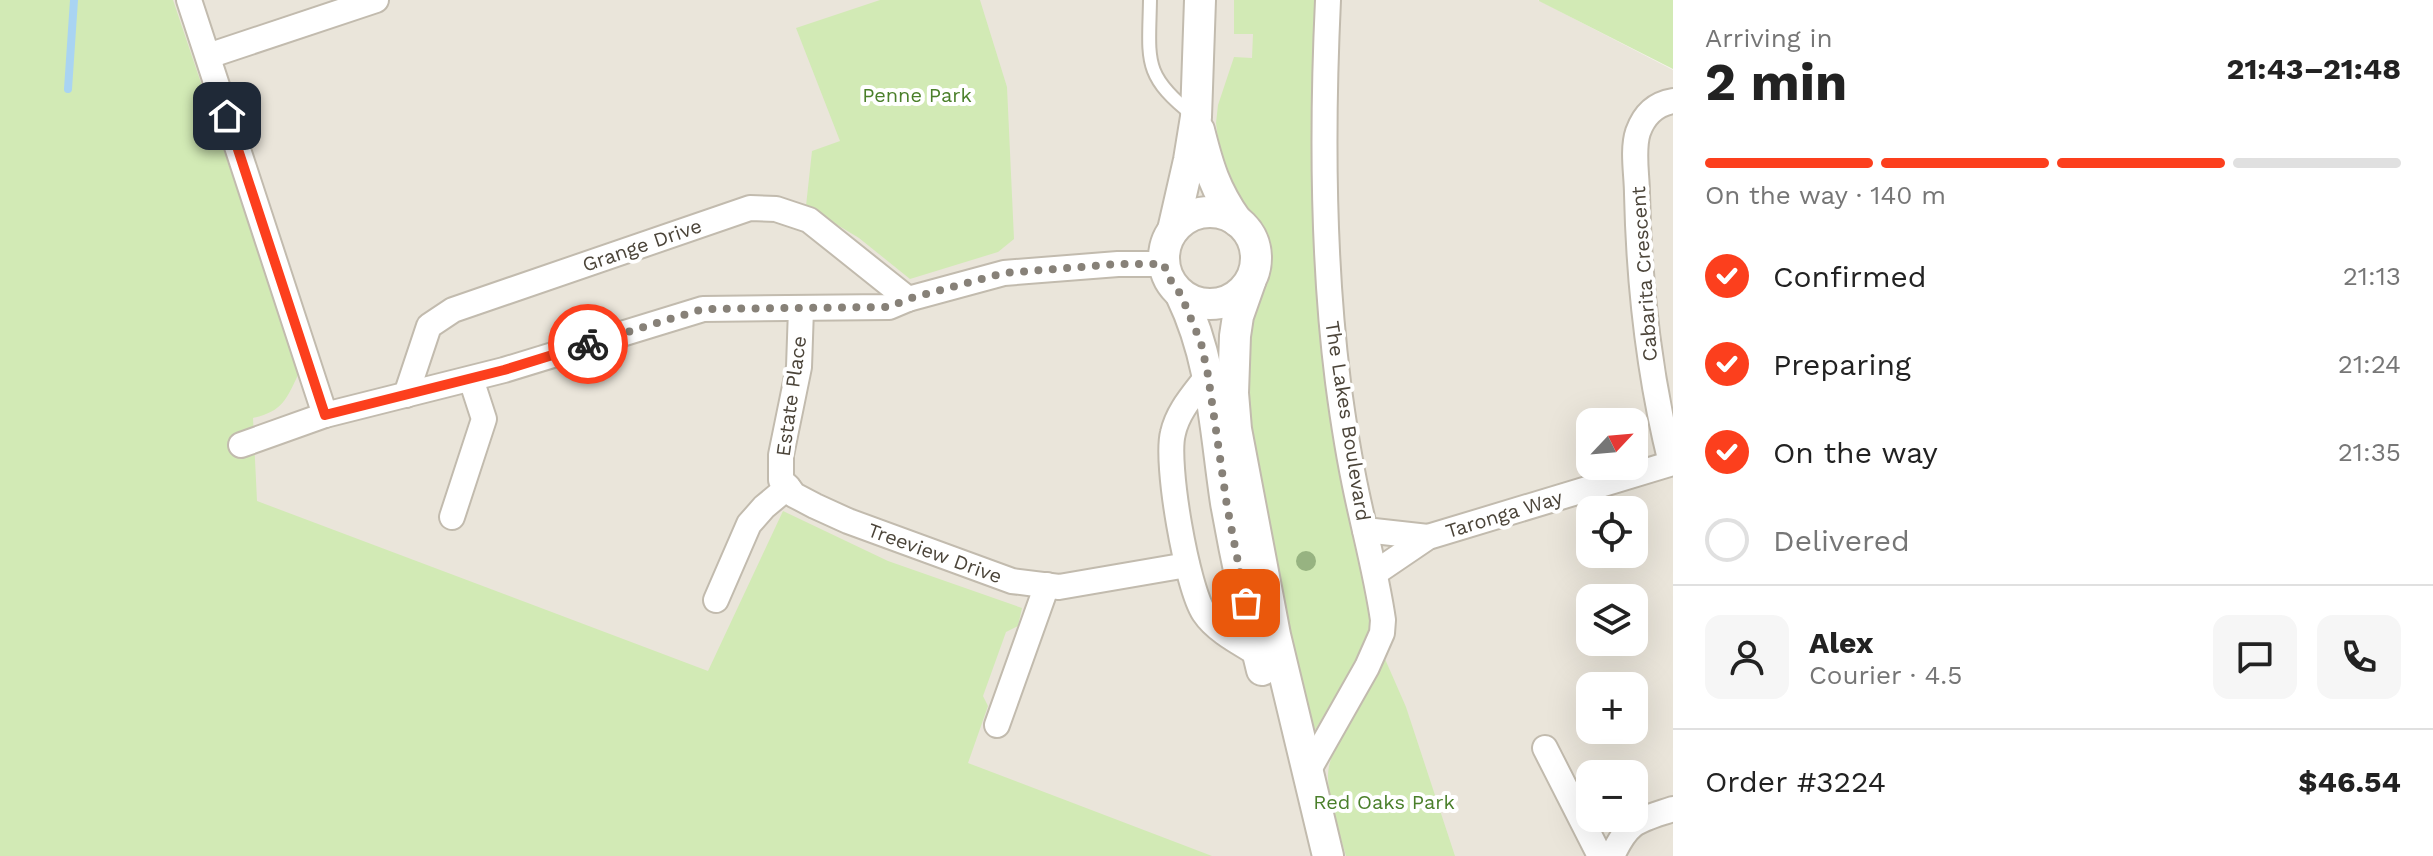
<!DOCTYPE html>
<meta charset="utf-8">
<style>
body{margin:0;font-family:"Work Sans",sans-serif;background:#f6f6f6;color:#222;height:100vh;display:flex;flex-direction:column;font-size:30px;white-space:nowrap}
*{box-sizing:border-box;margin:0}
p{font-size:26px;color:#767676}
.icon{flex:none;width:44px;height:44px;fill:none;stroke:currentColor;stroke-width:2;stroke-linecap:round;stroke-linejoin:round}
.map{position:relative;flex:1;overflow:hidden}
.sheet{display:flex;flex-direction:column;background:#fff;width:760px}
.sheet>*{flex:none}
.needle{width:52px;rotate:64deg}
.controls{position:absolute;left:1576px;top:408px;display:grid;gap:16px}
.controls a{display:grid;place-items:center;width:72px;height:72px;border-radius:16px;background:#fff;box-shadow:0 8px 32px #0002;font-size:40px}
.pin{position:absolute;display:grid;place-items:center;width:68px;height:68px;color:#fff;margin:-34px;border-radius:16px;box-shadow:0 4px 12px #0006}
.courier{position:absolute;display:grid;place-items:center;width:80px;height:80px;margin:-40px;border:6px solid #fc3f1d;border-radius:50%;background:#fff;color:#222;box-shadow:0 2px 10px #0007}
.head em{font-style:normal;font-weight:700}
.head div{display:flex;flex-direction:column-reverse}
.head{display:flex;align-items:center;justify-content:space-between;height:136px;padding:0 32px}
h1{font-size:52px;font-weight:700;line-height:60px}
.bar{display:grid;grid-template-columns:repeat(4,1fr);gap:12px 8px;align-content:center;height:96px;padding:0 32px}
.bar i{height:10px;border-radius:6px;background:#e0e0e0}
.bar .current{background:#fc3f1d}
.bar p{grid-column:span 4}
.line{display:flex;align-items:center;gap:20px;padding:0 32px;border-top:2px solid #e0e0e0}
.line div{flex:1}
.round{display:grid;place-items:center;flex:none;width:84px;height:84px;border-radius:16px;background:#f6f6f6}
ol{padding:0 32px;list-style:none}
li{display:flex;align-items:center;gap:24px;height:88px}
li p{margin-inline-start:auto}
li .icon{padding:8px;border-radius:50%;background:#fc3f1d;color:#fff;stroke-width:4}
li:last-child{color:#767676}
li i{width:44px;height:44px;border:4px solid #e0e0e0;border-radius:50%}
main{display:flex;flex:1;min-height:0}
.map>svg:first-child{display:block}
.residential{fill:#eae5da;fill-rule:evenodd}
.green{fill:#d2eab5}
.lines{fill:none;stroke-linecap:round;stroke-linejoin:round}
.stream{stroke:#a9d4f2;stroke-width:8}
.service-casing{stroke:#c2bbae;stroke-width:16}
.minor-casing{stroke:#c2bbae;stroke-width:28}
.tertiary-casing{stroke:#c2bbae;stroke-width:34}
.service{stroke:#fff;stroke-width:12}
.minor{stroke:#fff;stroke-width:24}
.tertiary{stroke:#fff;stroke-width:30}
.tree{fill:#97b381}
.done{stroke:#878178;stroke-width:8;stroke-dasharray:0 14.4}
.route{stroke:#fc3f1d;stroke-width:10}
.labels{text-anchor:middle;stroke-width:8;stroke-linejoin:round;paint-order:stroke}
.park-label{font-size:20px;fill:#4a7f2a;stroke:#fff}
.street-label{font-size:20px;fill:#4b4439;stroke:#fff}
</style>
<main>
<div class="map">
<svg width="1673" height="856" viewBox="0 0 1673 856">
<rect width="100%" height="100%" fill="#f6f3ec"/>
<path class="residential" d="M0,0h1538l135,70v786h-1673zM1590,422h44v44h-44zM1590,510h44v44h-44zM1590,598h44v44h-44zM1590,686h44v44h-44zM1590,774h44v44h-44z"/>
<g class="green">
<path d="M0,0h173l126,373c-13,27 -16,38 -46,45l4,83 451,170 75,-160 105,50 134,47 -4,18 -12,6 -23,64 5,10 -20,57 244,93h-1212z"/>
<path d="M880,0h100l27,87 7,152 -16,13 -88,27 -51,-41 -53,-32 6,-55 28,-10 -44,-113z"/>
<path d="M1234,0h82l-4,87 2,132 23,234 35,167 -6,25 -51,85h-2l-19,-71 -44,-233 -4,-61 8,-59 10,-35 2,-16 -5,-20 -28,-40 -14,-47 -3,-25 2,-18 16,-48 18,1 1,-24h-19z"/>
<path d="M1539,0h134v69l-134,-68z"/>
<path d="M1385,659l21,48 49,149h-109c-7,-26 -18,-53 -18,-79 -1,-31 41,-89 57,-118z"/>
</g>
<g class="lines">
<path class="stream" d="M68,89l6,-89"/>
<g class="service-casing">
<path id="service" d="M1150,0c-1,60 -8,75 43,115"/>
</g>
<g class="minor-casing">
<g id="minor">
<path d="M189,0l136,415"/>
<path d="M208,56l168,-56"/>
<path d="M1208,375c-13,18 -30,35 -35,58 -8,29 14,155 31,180 12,18 36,30 54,41"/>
<path d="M406,395l23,-69 24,-16 297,-102 26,1 33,11 99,79"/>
<path d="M241,445l84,-30 179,-45 199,-61 186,-2 19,-8 96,-26 114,-9h46"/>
<path d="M1671,463c-22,-88 -32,-178 -34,-269 0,-19 -5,-44 1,-62 6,-17 17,-28 35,-31"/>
<path d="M788,487l6,8 21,11 33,15 164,60 47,6 128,-22"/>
<path d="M452,517l32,-98 -13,-40"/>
<path d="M1365,530l63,7"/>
<path d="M1375,573l53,-36 245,-74"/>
<path d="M716,600l33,-76 15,-17 24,-20 -7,-7v-25l18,-88 2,-58"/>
<path d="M997,725l50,-140"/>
<path d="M1545,748l55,108"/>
<path d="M1307,773l60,-106 15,-34 1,-13c-6,-42 -17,-83 -26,-125 -8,-37 -14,-75 -19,-113 -16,-127 -16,-255 -10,-382"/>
<path d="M1612,856c17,-36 25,-35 61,-47"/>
</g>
</g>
<g class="tertiary-casing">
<g id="tertiary">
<path d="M1199,130c9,36 16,60 38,91"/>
<circle cx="1210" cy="258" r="46"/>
<path d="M1173,230l16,-70 7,-43 4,-117"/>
<path d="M1250,282l-12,34 -3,20 -2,57 3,36 39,206 53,221"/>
<path d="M1181,295c32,66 34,135 45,208 10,56 22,112 36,167"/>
</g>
</g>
<use href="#service" class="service"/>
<use href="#minor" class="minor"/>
<use href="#tertiary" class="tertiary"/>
</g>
<circle class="tree" cx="1306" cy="561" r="10"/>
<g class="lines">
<path class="done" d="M588,344l115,-35 186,-2 19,-8 96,-26 114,-9h46l3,11 14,20 20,48 7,32 19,131 19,97"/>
<path class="route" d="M227,116l98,299 179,-45 84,-26"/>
</g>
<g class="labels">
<g class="park-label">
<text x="917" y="102">Penne Park</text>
<text x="1384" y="809">Red Oaks Park</text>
</g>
<g class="street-label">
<text transform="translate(642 245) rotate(-19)" y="7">Grange Drive</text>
<text transform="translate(1644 274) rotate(-94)" y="7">Cabarita Crescent</text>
<text transform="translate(791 396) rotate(-82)" y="7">Estate Place</text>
<text transform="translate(1348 421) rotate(81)" y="7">The Lakes Boulevard</text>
<text transform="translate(1504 514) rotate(-17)" y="7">Taronga Way</text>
<text transform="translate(935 553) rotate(20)" y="7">Treeview Drive</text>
</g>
</g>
</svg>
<div class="controls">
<a><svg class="needle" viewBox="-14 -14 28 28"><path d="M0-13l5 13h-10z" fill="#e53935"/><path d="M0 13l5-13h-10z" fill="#767676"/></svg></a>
<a><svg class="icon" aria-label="locate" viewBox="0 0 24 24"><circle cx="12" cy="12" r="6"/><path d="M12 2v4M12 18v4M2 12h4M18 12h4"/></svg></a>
<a><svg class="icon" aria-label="layers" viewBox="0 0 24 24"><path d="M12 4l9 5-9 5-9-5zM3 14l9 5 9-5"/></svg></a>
<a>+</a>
<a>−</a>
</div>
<div class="pin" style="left:1246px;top:603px;background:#ea580c"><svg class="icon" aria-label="bag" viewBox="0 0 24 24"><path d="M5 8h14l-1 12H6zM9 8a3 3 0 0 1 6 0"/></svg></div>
<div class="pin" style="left:227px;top:116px;background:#1f2937"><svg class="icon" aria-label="home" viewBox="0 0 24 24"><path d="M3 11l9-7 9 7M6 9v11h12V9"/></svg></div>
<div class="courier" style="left:588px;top:344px"><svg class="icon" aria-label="bike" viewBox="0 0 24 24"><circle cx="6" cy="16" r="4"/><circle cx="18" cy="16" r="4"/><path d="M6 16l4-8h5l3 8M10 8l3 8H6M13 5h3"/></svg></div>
</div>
<section class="sheet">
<div class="head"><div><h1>2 min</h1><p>Arriving in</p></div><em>21:43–21:48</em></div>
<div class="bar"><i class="current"></i><i class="current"></i><i class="current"></i><i></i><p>On the way · 140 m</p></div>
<ol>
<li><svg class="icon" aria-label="check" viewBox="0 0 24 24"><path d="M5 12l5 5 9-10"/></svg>Confirmed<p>21:13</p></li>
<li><svg class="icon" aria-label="check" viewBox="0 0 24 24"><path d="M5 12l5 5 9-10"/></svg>Preparing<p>21:24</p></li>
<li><svg class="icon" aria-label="check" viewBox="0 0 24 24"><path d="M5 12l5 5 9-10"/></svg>On the way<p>21:35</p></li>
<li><i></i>Delivered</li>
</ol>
<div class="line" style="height:144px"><a class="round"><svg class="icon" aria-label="person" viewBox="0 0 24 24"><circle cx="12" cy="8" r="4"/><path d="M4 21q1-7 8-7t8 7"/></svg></a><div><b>Alex</b><p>Courier · 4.5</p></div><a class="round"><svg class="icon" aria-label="chat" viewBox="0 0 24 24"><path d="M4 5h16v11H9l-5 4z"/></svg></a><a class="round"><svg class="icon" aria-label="phone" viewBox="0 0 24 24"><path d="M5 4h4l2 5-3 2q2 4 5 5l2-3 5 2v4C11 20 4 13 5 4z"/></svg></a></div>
<div class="line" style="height:104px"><div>Order #3224</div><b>$46.54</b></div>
</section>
</main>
